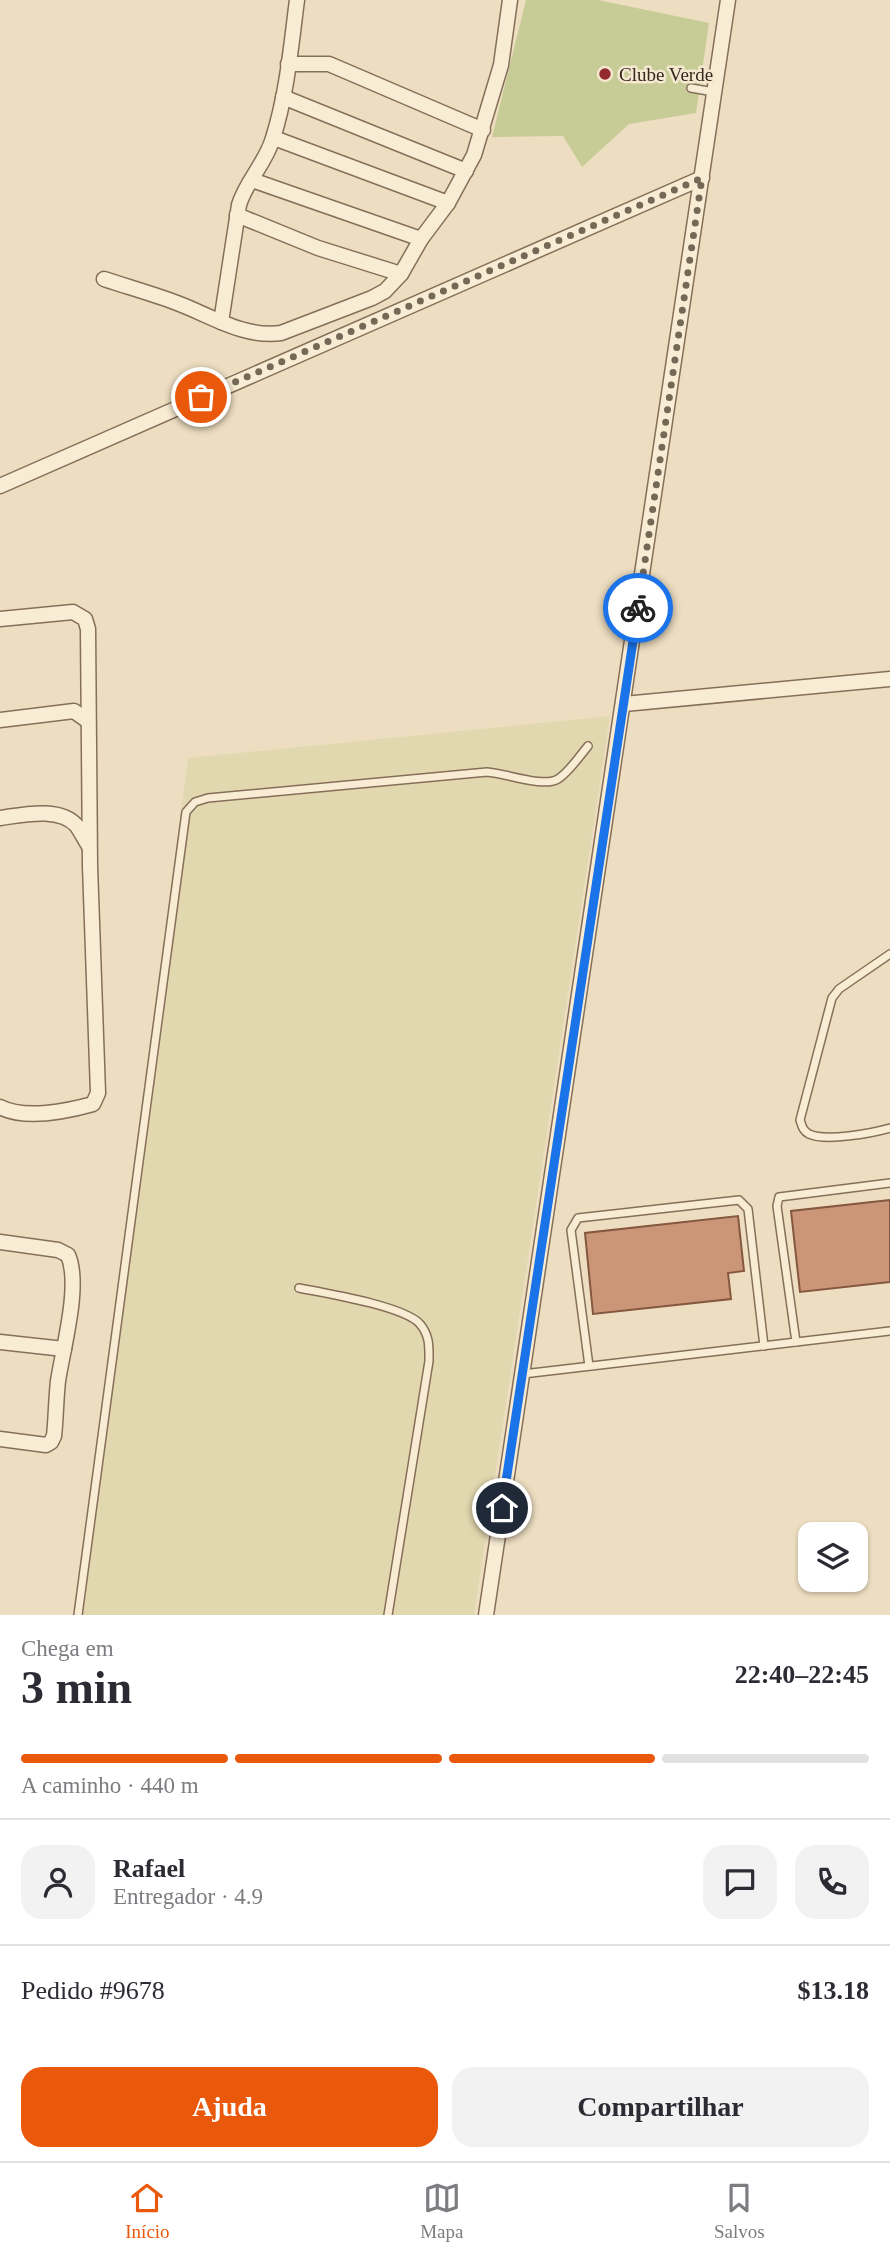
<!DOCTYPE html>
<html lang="pt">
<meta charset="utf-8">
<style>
body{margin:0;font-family:"Times New Roman",serif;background:#f2f2f3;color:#2b2b33;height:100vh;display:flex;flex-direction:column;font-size:26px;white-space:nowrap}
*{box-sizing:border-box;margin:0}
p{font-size:23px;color:#7c7c81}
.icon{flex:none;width:38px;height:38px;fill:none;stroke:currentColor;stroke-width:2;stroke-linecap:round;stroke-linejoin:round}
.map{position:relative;height:1615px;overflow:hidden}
.panel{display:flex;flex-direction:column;background:#fff;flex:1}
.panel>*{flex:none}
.tools{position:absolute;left:798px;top:1522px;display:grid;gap:14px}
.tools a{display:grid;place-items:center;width:70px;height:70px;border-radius:14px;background:#fff;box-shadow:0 2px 5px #0004;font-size:35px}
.pin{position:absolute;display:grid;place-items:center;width:60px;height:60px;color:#fff;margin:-30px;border:4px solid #fff;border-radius:50%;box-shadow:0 2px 7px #0007}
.courier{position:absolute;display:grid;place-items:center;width:70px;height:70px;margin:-35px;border:5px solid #1a73e8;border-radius:50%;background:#fff;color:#222;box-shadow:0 2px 9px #0007}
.headline em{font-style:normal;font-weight:800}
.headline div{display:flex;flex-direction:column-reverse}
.headline{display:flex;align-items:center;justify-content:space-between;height:119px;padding:0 21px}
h1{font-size:46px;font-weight:800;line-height:52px}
.bar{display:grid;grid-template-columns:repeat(4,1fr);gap:10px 7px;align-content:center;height:84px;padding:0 21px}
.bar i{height:9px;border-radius:5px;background:#e1e1e2}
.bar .current{background:#ea580c}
.bar p{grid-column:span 4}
.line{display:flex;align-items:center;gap:18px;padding:0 21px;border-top:2px solid #e1e1e2}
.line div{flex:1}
.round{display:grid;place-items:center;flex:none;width:74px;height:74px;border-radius:21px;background:#f2f2f3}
.primary-button{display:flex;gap:14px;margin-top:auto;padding:14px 21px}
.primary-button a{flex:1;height:80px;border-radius:21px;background:#ea580c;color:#fff;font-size:28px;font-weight:800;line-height:80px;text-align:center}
.primary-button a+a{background:#f2f2f3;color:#2b2b33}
.tabs{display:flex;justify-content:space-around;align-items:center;height:98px;border-top:2px solid #e1e1e2;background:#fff;font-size:19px;color:#7c7c81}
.tabs a{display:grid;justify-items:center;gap:4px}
.tabs .current{color:#ea580c}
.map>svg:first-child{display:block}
.farmland{fill:#e2d8af}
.green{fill:#c7cb95}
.building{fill:#cb9677;stroke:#85573f;stroke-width:2}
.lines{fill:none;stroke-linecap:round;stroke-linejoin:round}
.service-casing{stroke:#866f59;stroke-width:10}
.minor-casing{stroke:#866f59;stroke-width:17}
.service{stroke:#f8ecd4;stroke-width:7}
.minor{stroke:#f8ecd4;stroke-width:14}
.done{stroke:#766856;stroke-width:7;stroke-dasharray:0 12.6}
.route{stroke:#1a73e8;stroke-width:9}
.poi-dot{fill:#942a30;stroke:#f5e8d0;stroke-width:2.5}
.labels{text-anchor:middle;stroke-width:5;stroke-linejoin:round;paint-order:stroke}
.poi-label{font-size:19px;fill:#36281d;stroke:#f5e8d0;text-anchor:start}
</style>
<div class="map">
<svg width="890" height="1615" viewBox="0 0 890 1615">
<rect width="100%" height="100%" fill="#eddec1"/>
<path class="farmland" d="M610,716l-136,899h-395l109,-857z"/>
<path class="green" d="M526,0h72l111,23 -13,90 -67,11 -47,43 -19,-31 -71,1z"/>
<g class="building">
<path d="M890,1200v82l-90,10 -9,-81z"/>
<path d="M738,1216l6,55 -16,2 3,26 -138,15 -8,-81z"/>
</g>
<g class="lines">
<g class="service-casing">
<g id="service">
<path d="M691,88l23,4"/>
<path d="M890,954l-51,35 -7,9 -32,122c2,6 3,11 9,14 17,8 63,-1 81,-6"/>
<path d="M299,1288c26,5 105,18 121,36 10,12 9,23 9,37l-41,254"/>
<path d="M796,1342l-19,-136 2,-9 111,-14"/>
<path d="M589,1366l-18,-136 7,-12 161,-18 9,9 16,137"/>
<path d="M523,1374l367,-43"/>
<path d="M78,1615l108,-803 9,-10 13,-4 279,-26c18,1 57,16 71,7 11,-7 21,-22 30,-33"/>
</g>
</g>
<g class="minor-casing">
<g id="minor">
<path d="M288,64h41l154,66"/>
<path d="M283,97l183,74"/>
<path d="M274,138l174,65"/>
<path d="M252,180l169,59"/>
<path d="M237,215l81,33 83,26"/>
<path d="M104,279c24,8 49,15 73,24 35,13 66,35 104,30l91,-35 13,-7 16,-17 20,-35 27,-36 26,-48 27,-90 9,-65"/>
<path d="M221,322l18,-117c7,-24 27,-42 34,-67 14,-44 18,-92 24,-138"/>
<path d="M0,486l702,-308"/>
<path d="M0,619l73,-7 12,7 3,10 2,237 8,227 -5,11c-25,7 -68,16 -93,3"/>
<path d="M624,704l266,-25"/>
<path d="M0,720l74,-9 14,10"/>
<path d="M0,818c22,-3 60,-12 77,8 4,6 8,14 12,20"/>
<path d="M0,1242l58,8 10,5c13,30 -5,93 -10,126 -2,18 -2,37 -4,55l-3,6 -5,3 -46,-6"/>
<path d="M0,1342l64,7"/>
<path d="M486,1615l242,-1615"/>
</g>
</g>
<use href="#service" class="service"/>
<use href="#minor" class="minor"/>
</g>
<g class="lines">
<path class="done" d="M201,397l501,-219 -64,430"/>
<path class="route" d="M502,1508l136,-900"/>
</g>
<circle class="poi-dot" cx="605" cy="74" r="7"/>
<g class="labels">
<g class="poi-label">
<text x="619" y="81">Clube Verde</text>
</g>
</g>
</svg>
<div class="tools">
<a><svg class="icon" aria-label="layers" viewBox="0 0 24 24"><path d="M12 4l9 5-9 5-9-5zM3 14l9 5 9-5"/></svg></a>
</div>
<div class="pin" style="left:201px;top:397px;background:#ea580c"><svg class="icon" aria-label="bag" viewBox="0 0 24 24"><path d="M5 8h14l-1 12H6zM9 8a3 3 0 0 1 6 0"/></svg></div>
<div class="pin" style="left:502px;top:1508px;background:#1f2937"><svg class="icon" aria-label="home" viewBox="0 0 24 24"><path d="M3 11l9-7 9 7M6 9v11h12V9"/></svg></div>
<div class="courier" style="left:638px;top:608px"><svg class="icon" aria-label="bike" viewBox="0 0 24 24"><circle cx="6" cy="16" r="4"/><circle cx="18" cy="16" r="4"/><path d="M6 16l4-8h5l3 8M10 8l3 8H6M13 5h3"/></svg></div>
</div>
<section class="panel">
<div class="headline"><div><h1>3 min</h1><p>Chega em</p></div><em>22:40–22:45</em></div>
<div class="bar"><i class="current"></i><i class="current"></i><i class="current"></i><i></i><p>A caminho · 440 m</p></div>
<div class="line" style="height:126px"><a class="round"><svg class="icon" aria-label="person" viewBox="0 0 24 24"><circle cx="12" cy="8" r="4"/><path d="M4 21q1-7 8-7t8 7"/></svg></a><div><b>Rafael</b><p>Entregador · 4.9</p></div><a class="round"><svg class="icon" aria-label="chat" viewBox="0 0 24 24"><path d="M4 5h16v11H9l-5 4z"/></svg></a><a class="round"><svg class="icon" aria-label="phone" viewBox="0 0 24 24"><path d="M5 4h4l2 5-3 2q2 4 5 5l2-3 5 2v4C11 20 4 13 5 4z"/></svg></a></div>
<div class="line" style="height:91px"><div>Pedido #9678</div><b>$13.18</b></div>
<div class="primary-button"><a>Ajuda</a><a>Compartilhar</a></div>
</section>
<nav class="tabs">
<a class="current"><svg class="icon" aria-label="home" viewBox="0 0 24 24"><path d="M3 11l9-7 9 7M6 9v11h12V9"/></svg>Início</a>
<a><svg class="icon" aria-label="map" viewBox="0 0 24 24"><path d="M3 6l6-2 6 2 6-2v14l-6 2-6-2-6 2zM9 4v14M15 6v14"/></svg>Mapa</a>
<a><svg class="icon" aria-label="saved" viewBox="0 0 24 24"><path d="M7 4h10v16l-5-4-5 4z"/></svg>Salvos</a>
</nav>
